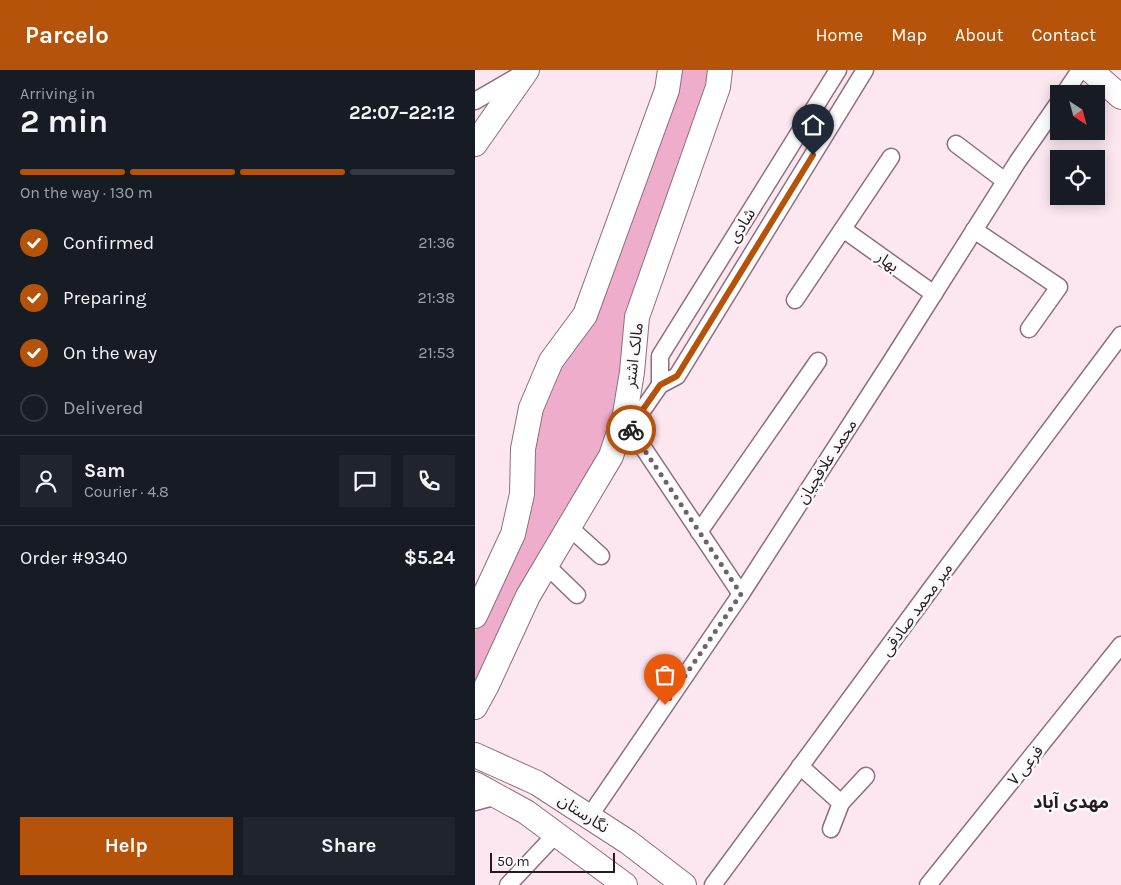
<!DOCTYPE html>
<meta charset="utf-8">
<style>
body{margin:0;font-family:Karla,"Noto Sans Arabic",sans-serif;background:#20242c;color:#f1f3f6;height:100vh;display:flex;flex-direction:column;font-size:19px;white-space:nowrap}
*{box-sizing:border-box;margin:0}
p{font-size:16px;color:#9ea1a6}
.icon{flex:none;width:28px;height:28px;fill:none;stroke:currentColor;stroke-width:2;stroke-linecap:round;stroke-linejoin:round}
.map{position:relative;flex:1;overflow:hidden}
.drawer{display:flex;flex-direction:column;background:#171b24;width:475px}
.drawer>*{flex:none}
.needle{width:32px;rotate:144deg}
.controls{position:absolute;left:575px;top:15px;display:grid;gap:10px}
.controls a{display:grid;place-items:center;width:55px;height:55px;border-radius:0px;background:#171b24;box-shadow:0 2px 12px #0003;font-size:25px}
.scale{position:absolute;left:15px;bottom:12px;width:125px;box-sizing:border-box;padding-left:5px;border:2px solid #271a20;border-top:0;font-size:14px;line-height:18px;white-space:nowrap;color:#271a20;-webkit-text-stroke:4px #fafafa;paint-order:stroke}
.pin{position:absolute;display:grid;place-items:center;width:42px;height:42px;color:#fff;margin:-51px -21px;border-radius:50% 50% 50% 0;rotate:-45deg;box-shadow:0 0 5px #0007}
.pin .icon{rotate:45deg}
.courier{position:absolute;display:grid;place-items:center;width:50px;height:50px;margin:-25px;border:4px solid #b45309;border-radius:50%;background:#fff;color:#222;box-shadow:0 1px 6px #0007}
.headline em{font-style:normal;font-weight:700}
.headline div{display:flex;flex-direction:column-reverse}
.headline{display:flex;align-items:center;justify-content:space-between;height:85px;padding:0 20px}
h1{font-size:32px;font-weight:700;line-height:38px}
.bar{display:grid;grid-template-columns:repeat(4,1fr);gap:8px 5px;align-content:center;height:60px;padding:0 20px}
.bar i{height:6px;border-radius:4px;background:#363941}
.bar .current{background:#b45309}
.bar p{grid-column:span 4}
.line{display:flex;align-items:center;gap:12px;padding:0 20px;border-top:1px solid #363941}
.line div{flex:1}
.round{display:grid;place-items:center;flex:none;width:52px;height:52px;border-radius:0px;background:#20242c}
ol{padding:0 20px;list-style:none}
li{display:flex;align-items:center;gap:15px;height:55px}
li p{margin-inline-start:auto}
li .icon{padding:5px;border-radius:50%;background:#b45309;color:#fff;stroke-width:4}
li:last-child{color:#9ea1a6}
li i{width:28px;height:28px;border:2px solid #363941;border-radius:50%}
.action{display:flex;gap:10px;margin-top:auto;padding:10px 20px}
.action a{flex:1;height:58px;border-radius:0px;background:#b45309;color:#fff;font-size:20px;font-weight:700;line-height:58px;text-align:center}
.action a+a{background:#20242c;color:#f1f3f6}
header{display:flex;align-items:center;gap:30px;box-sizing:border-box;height:70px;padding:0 25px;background:#b45309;color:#fff}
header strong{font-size:24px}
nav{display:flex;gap:28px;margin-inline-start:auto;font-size:18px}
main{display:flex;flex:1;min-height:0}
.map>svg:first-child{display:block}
.green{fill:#efadcc}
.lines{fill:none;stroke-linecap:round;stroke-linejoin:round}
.street-casing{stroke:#8e6f7d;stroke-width:19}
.secondary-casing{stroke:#8e6f7d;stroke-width:26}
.street{stroke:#fff;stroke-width:16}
.secondary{stroke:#fff;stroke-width:24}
.done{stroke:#726168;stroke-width:5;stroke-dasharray:0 9}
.route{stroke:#b45309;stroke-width:6}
.labels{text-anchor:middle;stroke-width:5;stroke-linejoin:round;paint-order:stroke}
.street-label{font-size:16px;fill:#271a20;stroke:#fafafa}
.neighbourhood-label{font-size:18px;font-weight:bold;fill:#271a20;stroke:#fafafa}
</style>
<header>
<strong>Parcelo</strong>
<nav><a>Home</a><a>Map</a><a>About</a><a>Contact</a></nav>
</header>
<main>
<section class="drawer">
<div class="headline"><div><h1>2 min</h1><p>Arriving in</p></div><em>22:07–22:12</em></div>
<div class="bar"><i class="current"></i><i class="current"></i><i class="current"></i><i></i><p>On the way · 130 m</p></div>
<ol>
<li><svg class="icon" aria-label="check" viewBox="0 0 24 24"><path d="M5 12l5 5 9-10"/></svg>Confirmed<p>21:36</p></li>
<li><svg class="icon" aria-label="check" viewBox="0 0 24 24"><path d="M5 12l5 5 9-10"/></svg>Preparing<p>21:38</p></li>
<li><svg class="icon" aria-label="check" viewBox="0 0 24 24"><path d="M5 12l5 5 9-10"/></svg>On the way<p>21:53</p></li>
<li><i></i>Delivered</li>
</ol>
<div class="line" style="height:90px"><a class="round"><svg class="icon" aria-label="person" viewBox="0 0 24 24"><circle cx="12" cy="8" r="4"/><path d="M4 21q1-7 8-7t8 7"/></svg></a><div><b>Sam</b><p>Courier · 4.8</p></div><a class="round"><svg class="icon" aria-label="chat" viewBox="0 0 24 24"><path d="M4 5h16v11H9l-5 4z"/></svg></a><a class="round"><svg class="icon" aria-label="phone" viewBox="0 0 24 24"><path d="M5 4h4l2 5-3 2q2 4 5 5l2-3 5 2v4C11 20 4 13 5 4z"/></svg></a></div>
<div class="line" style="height:65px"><div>Order #9340</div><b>$5.24</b></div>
<div class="action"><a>Help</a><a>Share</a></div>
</section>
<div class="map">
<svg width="646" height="815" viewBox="0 0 646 815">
<rect width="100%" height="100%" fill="#fce6ef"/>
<path class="green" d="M204,0h31l-2,19 -85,282 -19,79 -129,240v-59l14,-23 43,-172z"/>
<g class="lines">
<g class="street-casing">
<g id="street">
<path d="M589,24l16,-24"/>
<path d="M0,31l45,-26"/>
<path d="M481,74l49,37"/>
<path d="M368,159l91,65"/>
<path d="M499,160l85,57 -30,42"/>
<path d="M320,230l96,-143"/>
<path d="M185,315v-29l178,-286"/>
<path d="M155,358l111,166"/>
<path d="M149,367l36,-52 17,-9 188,-306"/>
<path d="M94,457l32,29"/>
<path d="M224,462l119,-171"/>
<path d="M71,495l31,30"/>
<path d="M325,696l41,37"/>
<path d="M0,732l22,-6"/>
<path d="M114,747l152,-223 151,-234 126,-199 41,-59"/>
<path d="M356,759l10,-26 25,-27"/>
<path d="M33,815l48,-51"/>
<path d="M238,815l220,-299 188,-251"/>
<path d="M453,815l193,-240"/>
</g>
</g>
<g class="secondary-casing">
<g id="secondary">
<path d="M615,0l31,27"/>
<path d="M0,74l52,-74"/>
<path d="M0,546l38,-82 9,-40 1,-45 8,-41 20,-47 34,-46 82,-225 3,-20"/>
<path d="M0,637l12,-22 41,-89 83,-140 14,-42 7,-42 5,-55 81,-230 2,-17"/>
<path d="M0,685l62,28 91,59 56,43"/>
<path d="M0,714l51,28 99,73"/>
</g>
</g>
<use href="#street" class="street"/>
<use href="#secondary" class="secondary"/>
</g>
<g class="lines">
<path class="done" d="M156,360l110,164 -76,111"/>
<path class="route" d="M156,360l-1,-2 30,-43 17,-9 136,-221"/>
</g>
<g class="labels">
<g class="street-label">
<text transform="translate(266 155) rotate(-58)" y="6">شادی</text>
<text transform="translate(413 191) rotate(35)" y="6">بهار</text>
<text transform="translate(158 285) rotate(-83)" y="6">مالک اشتر</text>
<text transform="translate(351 391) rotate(-57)" y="6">محمد علافچیان</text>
<text transform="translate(441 539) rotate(-54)" y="6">میر محمد صادقی</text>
<text transform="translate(550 695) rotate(-51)" y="6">فرعی ۷</text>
<text transform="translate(109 743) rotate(33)" y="6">نگارستان</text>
</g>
<g class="neighbourhood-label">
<text x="596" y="738">مهدی آباد</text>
</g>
</g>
</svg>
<div class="controls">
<a><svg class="needle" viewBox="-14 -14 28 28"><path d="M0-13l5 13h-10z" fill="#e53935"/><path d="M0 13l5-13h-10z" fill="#9ea1a6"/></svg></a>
<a><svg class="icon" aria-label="locate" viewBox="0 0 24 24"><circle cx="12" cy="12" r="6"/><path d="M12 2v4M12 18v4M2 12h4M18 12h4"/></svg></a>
</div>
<div class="scale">50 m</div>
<div class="pin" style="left:190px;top:635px;background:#ea580c"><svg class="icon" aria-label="bag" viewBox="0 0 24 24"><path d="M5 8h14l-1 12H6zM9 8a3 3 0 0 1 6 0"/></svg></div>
<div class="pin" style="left:338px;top:85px;background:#1f2937"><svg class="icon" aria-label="home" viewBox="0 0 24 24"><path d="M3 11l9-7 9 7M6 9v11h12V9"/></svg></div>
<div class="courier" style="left:156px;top:360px"><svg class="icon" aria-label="bike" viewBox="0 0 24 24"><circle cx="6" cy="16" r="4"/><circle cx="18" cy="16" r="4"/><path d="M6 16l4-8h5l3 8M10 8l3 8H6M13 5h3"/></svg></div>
</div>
</main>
